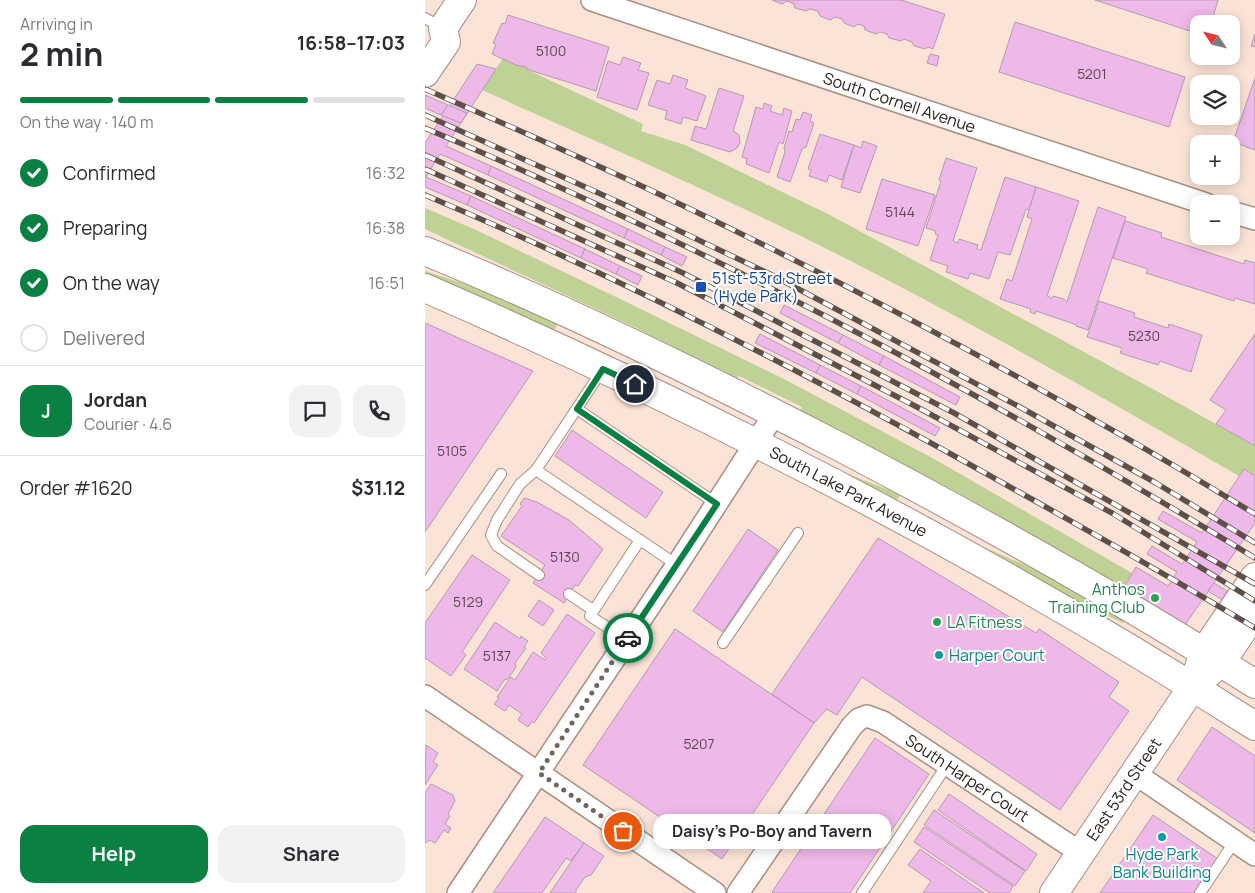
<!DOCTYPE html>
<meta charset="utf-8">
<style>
body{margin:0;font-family:Manrope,sans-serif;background:#f2f2f3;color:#2b2b33;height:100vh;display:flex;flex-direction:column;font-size:19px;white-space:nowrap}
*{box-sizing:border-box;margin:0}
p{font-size:16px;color:#7c7c81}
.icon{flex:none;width:28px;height:28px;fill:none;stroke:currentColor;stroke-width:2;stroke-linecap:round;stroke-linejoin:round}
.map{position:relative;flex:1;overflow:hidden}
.panel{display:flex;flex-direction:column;background:#fff;width:425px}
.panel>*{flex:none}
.needle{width:32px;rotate:305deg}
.tools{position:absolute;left:765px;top:15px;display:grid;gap:10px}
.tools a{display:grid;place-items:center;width:50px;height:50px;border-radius:10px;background:#fff;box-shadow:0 2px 12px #0003;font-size:25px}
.pin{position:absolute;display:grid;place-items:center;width:42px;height:42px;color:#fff;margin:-21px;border:2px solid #fff;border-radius:50%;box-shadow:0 1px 5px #0007}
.courier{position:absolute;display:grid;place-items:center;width:50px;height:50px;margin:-25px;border:4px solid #0b8043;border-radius:50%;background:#fff;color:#222;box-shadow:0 1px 6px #0007}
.bubble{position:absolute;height:35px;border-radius:15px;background:#fff;box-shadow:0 2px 12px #0003;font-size:16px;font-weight:700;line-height:35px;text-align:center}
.summary em{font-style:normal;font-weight:700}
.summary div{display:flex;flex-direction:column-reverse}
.summary{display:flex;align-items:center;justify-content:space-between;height:85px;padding:0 20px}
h1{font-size:32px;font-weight:700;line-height:38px}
.bar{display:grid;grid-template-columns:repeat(4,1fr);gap:8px 5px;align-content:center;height:60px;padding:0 20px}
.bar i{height:6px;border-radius:4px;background:#e1e1e2}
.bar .on{background:#0b8043}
.bar p{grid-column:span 4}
.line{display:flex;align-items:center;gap:12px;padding:0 20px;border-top:1px solid #e1e1e2}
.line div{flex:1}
.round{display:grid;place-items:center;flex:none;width:52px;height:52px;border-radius:15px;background:#f2f2f3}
ol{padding:0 20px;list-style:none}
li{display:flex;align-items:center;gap:15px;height:55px}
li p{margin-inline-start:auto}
li .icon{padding:5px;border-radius:50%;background:#0b8043;color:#fff;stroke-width:4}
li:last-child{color:#7c7c81}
li i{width:28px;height:28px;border:2px solid #e1e1e2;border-radius:50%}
.button{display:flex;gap:10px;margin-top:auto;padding:10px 20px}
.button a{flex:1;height:58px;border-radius:15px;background:#0b8043;color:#fff;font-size:20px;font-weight:700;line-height:58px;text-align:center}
.button a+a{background:#f2f2f3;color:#2b2b33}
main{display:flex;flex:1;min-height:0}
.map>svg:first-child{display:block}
.green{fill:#bed296}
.building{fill:#eeb8e8;stroke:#b39cb0}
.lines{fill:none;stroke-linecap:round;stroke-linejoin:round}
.lane-casing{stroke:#aa8f81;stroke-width:12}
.street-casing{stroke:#aa8f81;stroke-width:24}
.secondary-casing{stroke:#aa8f81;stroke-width:30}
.lane{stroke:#fff;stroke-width:10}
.street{stroke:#fff;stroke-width:21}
.secondary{stroke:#fff;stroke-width:28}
.rail-casing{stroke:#5e5049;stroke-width:5.5}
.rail{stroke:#fff;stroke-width:4;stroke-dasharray:11;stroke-linecap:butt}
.done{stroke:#74645d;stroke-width:5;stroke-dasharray:0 9}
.route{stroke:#0b8043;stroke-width:6}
.transit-dot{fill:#1a4fb4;stroke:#fff;stroke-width:2}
.leisure-dot{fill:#2e9e5b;stroke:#fff;stroke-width:2}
.culture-dot{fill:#0f9aa8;stroke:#fff;stroke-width:2}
.labels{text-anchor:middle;stroke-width:4;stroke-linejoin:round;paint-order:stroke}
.number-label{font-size:14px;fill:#5c464e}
.street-label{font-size:16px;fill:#2b201b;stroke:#fff}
.transit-label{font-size:16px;fill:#164399;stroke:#fff;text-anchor:start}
.leisure-label{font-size:16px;fill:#27864d;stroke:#fff;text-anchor:end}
.culture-label{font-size:16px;fill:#0d838f;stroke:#fff;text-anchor:start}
</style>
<main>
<section class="panel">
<div class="summary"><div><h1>2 min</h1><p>Arriving in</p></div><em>16:58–17:03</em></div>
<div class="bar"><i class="on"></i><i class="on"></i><i class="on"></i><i></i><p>On the way · 140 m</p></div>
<ol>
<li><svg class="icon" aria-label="check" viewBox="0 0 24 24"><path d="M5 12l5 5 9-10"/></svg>Confirmed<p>16:32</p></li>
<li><svg class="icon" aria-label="check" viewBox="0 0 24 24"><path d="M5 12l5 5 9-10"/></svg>Preparing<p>16:38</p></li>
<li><svg class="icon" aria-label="check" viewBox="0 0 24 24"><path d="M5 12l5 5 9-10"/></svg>On the way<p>16:51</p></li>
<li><i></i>Delivered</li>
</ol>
<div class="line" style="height:90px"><b class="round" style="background:#0b8043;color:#fff">J</b><div><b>Jordan</b><p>Courier · 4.6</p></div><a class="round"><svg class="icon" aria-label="chat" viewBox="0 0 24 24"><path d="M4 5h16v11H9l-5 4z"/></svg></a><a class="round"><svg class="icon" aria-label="phone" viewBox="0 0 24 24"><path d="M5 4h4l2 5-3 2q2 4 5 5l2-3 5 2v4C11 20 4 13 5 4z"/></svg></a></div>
<div class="line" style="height:65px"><div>Order #1620</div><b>$31.12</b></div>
<div class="button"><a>Help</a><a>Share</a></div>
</section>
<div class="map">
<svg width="830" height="893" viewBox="0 0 830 893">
<rect width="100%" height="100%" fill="#fbe3d7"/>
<g class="green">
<path d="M78,58l13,7 11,2 -1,2 117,55 -2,7 44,14 143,69 345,186 82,46v30l-11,-7 -5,7c-132,-76 -264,-152 -400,-221 -117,-59 -237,-111 -357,-165z"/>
<path d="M0,208l51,22 138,66 172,84 150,80 196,113 -8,14 -164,-93 -160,-83 2,-4 -63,-31 -3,3 -104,-53 -207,-97z"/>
<path d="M0,271l83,27 48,24 1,4 -3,4h-4l-125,-54z"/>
<path d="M410,469l62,24 3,2 -4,7z"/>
<path d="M547,542l67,29 86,49 -2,3 -93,-44z"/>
</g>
<g class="building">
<path d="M347,0h129l44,14 -12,35 -5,-2 -3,2 -11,-3 -2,-4 -8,-3 -3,2 -12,-3 -2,-4 -7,-2 -4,2 -11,-4 -1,-4 -6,-2 -4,3 -10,-4 -2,-4 -7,-2 -5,3 -10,-4 -2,-5 -8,-2 -4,2 -11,-3 -1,-4 -7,-3 -5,3z"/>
<path d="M670,0h123l-7,24h-12v10z"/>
<path d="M83,15l101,32 -13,44 -70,-22 1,-2 -11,-2 -24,-11 4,-10 -3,-1 9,-20 3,1z"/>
<path d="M590,22l170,55 -16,50 -170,-55z"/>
<path d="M830,34v13l-4,-1z"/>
<path d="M505,54l9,2 -2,10 -10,-3z"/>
<path d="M198,57l18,6 -3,7 11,3 -12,37 -40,-13 11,-36 12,4z"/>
<path d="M52,64l19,5 -50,77 45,20 -3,9 -48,-21 -14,23 45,19 -4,9 -42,-18v-44z"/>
<path d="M248,75l15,5 -3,8 21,8 -9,25 -14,-4 -2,7 -16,-5 2,-8 -19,-6 9,-25 13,4z"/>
<path d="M830,78v72l-22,-8z"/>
<path d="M294,88l25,8 -11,35 6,4 1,8 -3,5 -7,4 -39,-12 4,-14 11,3z"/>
<path d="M0,95l23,10 -7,10 -16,-7z"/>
<path d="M339,103l8,3 -2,5 12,4 2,-7 8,3 -9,33 -4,-2 -10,31 -23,-9 1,-5 -5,-2 14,-50 7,2z"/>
<path d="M23,105l19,8 -6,10 -20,-8z"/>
<path d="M378,112l9,3 -2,6 4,2 -8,24 -4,2 -12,33 -13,-5 8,-25 -1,-4 5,-17 3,1 4,-13 4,1z"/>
<path d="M395,134l34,11 -12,35 -13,-5 -2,7 -18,-6 2,-6 -3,-1z"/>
<path d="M438,141l14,5 -17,47 -19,-6 13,-42 7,3z"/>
<path d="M521,158l31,10 -24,73 5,2 1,-4 19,6 -1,4 4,1 24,-73 31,10 -7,23 -3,-1 -16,46 -12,-3 -9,27 -19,-6 -2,6 -22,-7 2,-6 -18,-6 8,-25 -3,-1 1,-3 -10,-3 15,-47 -2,-1z"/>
<path d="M66,166l137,63 -4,9 -136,-63z"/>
<path d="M457,179l53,16 -17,51 -52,-17z"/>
<path d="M611,187l43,14 -32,95 5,2 1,-2 11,3 3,3 31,-95 28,10 -38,113 -12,-4 1,-1 -41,-14 -1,3 -5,-2 1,-3 -31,-10 7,-20 5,2 20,-62 -5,-2z"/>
<path d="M46,196l114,53 -4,9 -114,-53z"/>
<path d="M700,221l37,12 -1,4 83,27 1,-4 10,3v41l-20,-6 -1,3 -88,-28 2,-4 -35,-11z"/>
<path d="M203,229l37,18 -4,8 -37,-17z"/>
<path d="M240,247l22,10 -5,9 -21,-11z"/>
<path d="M160,249l35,17 -4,8 -35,-16z"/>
<path d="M195,266l22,10 -4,9 -22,-11z"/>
<path d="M674,301l36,12 -1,4 34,11 1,-4 33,11 -11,37 -31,-11 -2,4 -38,-12 2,-5 -35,-11z"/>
<path d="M359,305l59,30 -5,8 -58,-30z"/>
<path d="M0,323l108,48 -108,161z"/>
<path d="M335,334l60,31 -4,8 -61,-30z"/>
<path d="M830,334v112l-39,-22 10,-14 -16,-10z"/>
<path d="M418,335l41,21 -5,9 -41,-22z"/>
<path d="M459,356l76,41 -4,8 -77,-40z"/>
<path d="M395,365l41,21 -4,8 -41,-21z"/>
<path d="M436,386l79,42 -5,8 -78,-42z"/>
<path d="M147,430l91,62 -17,26 -91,-62z"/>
<path d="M819,469l11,7v47l-70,102 -47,-28v-2l-14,-8 12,-20 32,19 9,-14 -30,-18 5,-8 30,18 15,-22 -39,-23 5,-8 39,22z"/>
<path d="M99,498l13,4 32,18 34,29 -25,37 -3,-1 -11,18 -31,-20 12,-18 -44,-29 21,-30 -2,-2z"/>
<path d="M323,529l30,21 -55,82 -30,-21z"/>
<path d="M453,538l158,95 3,-4 80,53 -10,15 20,14 -69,99 -198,-133 -25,38 -10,-6 -13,14 -42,-29z"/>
<path d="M47,555l38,25 -48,72 4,3 -15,21 -26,-18v-35z"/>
<path d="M789,583l41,25v12l-47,-29z"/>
<path d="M114,600l15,10 -11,16 -15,-10z"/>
<path d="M142,614l28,19 -61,90 -2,-2 -4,6 -10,-7 4,-6 -13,-9 -4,6 -11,-7 5,-6 -2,-1 14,-20 4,3 18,-28 12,8 1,-2 -5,-5z"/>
<path d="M70,622l25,17 1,-3 7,5 -4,6 2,1 -11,15 1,4 -8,12 -4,1 -7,11 -33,-22z"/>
<path d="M250,629l139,94 -92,136 -139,-94z"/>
<path d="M787,727l43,29v77l-78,-53z"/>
<path d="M450,738l54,36 -79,119h-77l-1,-1z"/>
<path d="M1,745l12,8 -5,9 5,3 -13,20z"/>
<path d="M6,784l22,11 2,6 -7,13 2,2 -5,8 6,4 -3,5 -4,-3 -9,13 -5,-3 -5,3v-50z"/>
<path d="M524,794l88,60 -11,17 -88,-61z"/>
<path d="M509,810l91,61 -10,15 -91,-61z"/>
<path d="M728,815l65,44 -23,34h-95z"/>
<path d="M120,817l39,26 -13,18 -5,-3 -24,35h-49z"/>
<path d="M499,827l89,59 -4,7h-19l-76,-51z"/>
<path d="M159,843l20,13 -13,19 -6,2 -9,13v3h-26z"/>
<path d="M495,849l64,44h-61l8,-12 -23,-16z"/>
</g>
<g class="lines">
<g class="lane-casing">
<g id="lane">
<path d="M0,18l17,10"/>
<path d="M178,369l-67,101 104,70"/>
<path d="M152,409l140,95"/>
<path d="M111,470l-16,14 -23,36 -6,15 6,11 42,29"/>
<path d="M0,585l76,-111"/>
<path d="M144,594l24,16"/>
<path d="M202,640l-37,-24 50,-76 37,25"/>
<path d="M298,643l75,-110"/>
<path d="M437,893l85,-128"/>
<path d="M775,893l35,-52"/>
</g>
</g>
<g class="street-casing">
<g id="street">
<path id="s1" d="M167,0l614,204"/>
<path d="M806,212l24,7"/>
<path d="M0,696l290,197"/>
<path d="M709,773l121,82"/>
<path d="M33,893l219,-328 98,-152"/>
<path id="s2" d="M313,893l114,-167 7,-7 8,-3 16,6 198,131"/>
</g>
</g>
<g class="secondary-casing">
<g id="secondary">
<path d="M0,73l21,-31 -3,-14 19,-28"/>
<path d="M0,251c142,58 280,126 417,197 141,74 279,151 413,236"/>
<path id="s3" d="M0,288c287,125 566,270 830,438"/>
<path d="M782,674l14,-12 34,-50"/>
<path id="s4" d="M629,893l139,-207 11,-34 51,-75"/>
</g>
</g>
<use href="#lane" class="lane"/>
<use href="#street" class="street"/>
<use href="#secondary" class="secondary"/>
<g class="rail-casing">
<g id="rail">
<path d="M0,89c80,35 160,70 240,108 202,96 399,201 590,317"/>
<path d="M0,115l198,89 151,72 244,130 138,77 99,60"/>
<path d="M0,128c287,122 564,267 830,430"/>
<path d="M0,155l258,118 271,140 301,171"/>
<path d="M0,169l252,114 240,124 195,106 143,88"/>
<path d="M0,195c204,86 401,188 594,297 79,44 158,89 236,136"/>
</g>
</g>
<use href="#rail" class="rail"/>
</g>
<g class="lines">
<path class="done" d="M198,831l-84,-58 89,-135"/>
<path class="route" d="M203,638l89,-134 -140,-95 26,-40 32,15"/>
</g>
<rect class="transit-dot" x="270" y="281" width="12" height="12" rx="2.5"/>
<g class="leisure-dot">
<circle cx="730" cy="598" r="5"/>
<circle cx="512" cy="622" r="5"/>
</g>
<g class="culture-dot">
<circle cx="514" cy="655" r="5"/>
<circle cx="737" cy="837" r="5"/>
</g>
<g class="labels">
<g class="number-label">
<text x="126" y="56">5100</text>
<text x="667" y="79">5201</text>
<text x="475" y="217">5144</text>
<text x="719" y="341">5230</text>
<text x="27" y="456">5105</text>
<text x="140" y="562">5130</text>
<text x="43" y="607">5129</text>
<text x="72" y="661">5137</text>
<text x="274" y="749">5207</text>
</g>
<g class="street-label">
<text dy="6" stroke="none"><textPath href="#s1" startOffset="324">South Cornell Avenue</textPath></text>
<text dy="6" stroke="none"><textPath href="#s3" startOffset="470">South Lake Park Avenue</textPath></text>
<text dy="6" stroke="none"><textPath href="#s2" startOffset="339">South Harper Court</textPath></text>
<text dy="6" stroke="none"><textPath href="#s4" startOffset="125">East 53rd Street</textPath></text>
</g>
<g class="transit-label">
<text x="287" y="284">51st-53rd Street<tspan x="287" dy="18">(Hyde Park)</tspan></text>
</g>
<g class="leisure-label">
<text x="720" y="595">Anthos<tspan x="720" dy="18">Training Club</tspan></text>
<text x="522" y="628" text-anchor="start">LA Fitness</text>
</g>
<g class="culture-label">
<text x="524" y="661">Harper Court</text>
<text x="737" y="860" text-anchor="middle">Hyde Park<tspan x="737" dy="18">Bank Building</tspan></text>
</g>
</g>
</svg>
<div class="tools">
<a><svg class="needle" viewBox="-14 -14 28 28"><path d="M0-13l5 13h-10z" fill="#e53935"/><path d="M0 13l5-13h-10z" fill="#7c7c81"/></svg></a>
<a><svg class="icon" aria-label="layers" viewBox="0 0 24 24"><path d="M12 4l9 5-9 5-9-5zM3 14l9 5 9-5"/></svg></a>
<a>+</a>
<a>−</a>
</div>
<div class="pin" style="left:198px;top:831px;background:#ea580c"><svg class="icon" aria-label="bag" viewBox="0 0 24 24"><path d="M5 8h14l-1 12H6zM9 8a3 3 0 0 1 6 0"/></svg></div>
<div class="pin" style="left:210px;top:384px;background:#1f2937"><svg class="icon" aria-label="home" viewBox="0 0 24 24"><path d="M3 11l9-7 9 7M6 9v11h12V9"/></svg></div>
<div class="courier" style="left:203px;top:638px"><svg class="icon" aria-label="car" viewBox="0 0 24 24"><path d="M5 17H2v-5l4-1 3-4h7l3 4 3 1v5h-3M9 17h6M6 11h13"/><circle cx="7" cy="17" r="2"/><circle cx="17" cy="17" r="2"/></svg></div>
<div class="bubble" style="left:228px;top:814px;width:238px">Daisy's Po-Boy and Tavern</div>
</div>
</main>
